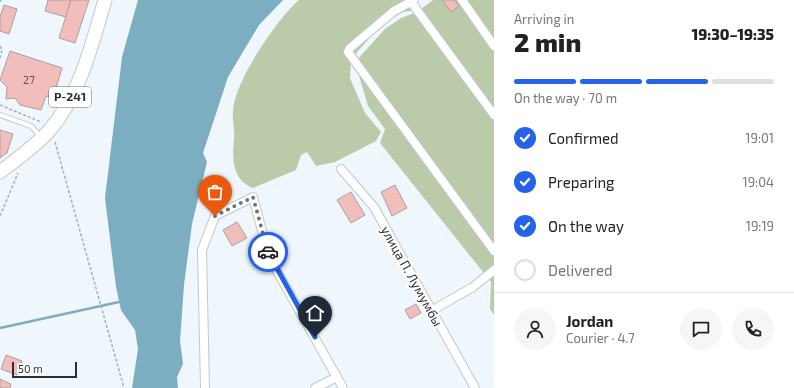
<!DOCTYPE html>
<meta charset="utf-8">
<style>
body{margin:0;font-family:"Exo 2",sans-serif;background:#f6f6f6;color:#222;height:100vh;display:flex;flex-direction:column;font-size:15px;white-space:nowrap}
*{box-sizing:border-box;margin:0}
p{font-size:13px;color:#767676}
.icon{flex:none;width:22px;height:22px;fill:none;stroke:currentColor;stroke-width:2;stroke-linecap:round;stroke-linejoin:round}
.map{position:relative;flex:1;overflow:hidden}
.details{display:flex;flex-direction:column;background:#fff;width:300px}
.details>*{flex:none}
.scale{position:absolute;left:12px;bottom:10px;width:65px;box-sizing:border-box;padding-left:4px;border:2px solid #2c2f31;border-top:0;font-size:11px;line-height:14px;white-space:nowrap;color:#2c2f31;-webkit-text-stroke:3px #fff;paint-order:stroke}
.pin{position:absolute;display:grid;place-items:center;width:34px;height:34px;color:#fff;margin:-41px -17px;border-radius:50% 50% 50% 0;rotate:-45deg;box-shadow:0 0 4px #0007}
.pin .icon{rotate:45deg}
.courier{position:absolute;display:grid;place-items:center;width:40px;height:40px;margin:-20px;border:3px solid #2563eb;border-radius:50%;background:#fff;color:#222;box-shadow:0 1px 5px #0007}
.head em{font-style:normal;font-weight:800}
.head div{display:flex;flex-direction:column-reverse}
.head{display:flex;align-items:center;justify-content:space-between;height:68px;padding:0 20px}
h1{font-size:26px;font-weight:800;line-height:30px}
.bar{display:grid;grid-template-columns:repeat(4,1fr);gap:6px 4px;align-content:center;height:48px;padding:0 20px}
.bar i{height:5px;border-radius:3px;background:#e0e0e0}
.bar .selected{background:#2563eb}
.bar p{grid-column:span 4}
.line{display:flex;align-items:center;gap:10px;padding:0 20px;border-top:1px solid #e0e0e0}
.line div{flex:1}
.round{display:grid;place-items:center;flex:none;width:42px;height:42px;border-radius:21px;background:#f6f6f6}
ol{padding:0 20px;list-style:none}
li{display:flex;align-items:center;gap:12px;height:44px}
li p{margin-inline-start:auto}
li .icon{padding:4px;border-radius:50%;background:#2563eb;color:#fff;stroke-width:4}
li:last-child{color:#767676}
li i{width:22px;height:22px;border:2px solid #e0e0e0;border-radius:50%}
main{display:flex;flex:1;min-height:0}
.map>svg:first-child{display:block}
.green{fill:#bbcbaa}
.water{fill:#7baec0}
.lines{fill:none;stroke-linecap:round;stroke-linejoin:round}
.stream{stroke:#7baec0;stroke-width:2.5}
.building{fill:#f2bebb;stroke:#a9a09f}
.service-casing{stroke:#c1c8cd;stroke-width:6}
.minor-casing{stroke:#c1c8cd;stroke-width:10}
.trunk-casing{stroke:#c1c8cd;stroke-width:15}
.path{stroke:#a8aeb2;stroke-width:1.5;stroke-dasharray:3 2;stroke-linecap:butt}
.service{stroke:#fff;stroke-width:4}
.minor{stroke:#fff;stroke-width:8}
.trunk{stroke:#fff;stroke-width:13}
.done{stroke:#707578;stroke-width:4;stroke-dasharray:0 7.2}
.route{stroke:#2563eb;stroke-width:5}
.labels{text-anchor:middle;stroke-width:4;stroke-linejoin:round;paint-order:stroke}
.number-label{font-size:11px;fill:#5e5354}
.shield{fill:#fff;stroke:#6b6d6f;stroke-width:1}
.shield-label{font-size:12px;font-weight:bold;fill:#2c2f31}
.street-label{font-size:13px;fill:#2c2f31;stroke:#fff}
</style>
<main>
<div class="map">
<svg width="494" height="388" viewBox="0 0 494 388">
<rect width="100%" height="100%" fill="#eff6fc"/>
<g class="green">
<path d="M299,0h114l3,10 -13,2 -22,13 -30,34 -1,19 15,35 16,19 -5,9 -41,21 -19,4 -9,-14 -6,3 -5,15 -43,18c-21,-8 -21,-30 -19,-49 1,-10 -2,-19 -1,-28 1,-29 44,-92 66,-111z"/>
<path d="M433,0h61v315l-4,-6 1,-27 -111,-139 5,-14 -17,-23 -13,-44 30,-33 16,-11 16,-6z"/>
</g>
<path class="water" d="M138,0h145l-24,25 -31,52 -25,76 4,9 -15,62 -8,61 -4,56 3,23 -6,13 1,11h-46l6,-39 -3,-19 -14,-20 -5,-23 -11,-89 17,-141z"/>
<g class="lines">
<path class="stream" d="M0,328l119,-26"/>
</g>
<g class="building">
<path d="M48,0h23l-5,17 -21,-6z"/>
<path d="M71,0h18l-14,43 -16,-5z"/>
<path d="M442,0h12l5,6 -8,6z"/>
<path d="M4,5l13,4 -8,25 -9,-3v-14z"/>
<path d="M10,51l52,17 -9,30 -7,-2 -5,14 -21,-5 -5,-7 -9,1 1,-12 -7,-7z"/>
<path d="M0,130l13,4 -6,19 -7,5z"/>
<path d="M395,185l12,23 -15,8 -11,-24z"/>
<path d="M351,192l14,23 -14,8 -14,-23z"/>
<path d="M237,222l10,16 -15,8 -9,-16z"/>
<path d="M416,304l5,9 -11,6 -5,-9z"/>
<path d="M6,355l16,6 -5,14 -16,-6z"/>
<path d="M0,379l11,5 -1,4h-10z"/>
</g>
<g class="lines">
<g class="service-casing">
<path id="service" d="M0,115l31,11 10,11"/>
</g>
<g class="minor-casing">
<g id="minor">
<path d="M414,0l-20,11 -44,37 -2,4 146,199"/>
<path d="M462,0l32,46"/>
<path d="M411,2l83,113"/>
<path d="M341,169l33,38 101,181"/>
<path d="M431,311l42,-24 21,-17"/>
<path d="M205,388l-3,-138 13,-34 38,-19 16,60 74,131"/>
<path d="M315,388l22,-11"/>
</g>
</g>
<g class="trunk-casing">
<path id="trunk" d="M0,172c17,-13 34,-25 49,-41 31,-36 43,-87 56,-131"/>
</g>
<g class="path">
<path d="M0,2l1,-2"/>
<path d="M0,46l2,4 -2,8"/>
<path d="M0,105l41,17"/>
<path d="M55,142l69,246"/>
<path d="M0,216l18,-43"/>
</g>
<use href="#service" class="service"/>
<use href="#minor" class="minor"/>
<use href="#trunk" class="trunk"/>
</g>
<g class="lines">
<path class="done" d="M215,216l38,-19 15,55"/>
<path class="route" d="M268,252l47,85"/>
</g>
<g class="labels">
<g class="number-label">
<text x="29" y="84">27</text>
</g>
<rect class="shield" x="49" y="87" width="42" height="20" rx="3"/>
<g class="shield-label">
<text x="70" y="101">Р-241</text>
</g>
<g class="street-label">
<text transform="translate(412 276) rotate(61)" y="5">улица П. Лумумбы</text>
</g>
</g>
</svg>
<div class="scale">50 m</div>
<div class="pin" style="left:215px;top:216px;background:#ea580c"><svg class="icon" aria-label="bag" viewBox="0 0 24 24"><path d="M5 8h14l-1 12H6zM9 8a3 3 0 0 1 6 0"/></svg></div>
<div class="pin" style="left:315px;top:337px;background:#1f2937"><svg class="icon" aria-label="home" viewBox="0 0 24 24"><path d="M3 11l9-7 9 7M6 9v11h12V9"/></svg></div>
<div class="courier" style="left:268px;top:252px"><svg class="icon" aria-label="car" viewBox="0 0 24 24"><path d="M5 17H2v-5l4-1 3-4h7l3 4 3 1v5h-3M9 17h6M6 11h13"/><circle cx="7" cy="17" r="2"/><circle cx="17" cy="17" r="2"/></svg></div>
</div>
<section class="details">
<div class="head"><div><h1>2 min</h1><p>Arriving in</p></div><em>19:30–19:35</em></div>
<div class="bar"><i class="selected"></i><i class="selected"></i><i class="selected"></i><i></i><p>On the way · 70 m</p></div>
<ol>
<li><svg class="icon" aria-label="check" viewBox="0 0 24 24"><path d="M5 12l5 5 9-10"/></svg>Confirmed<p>19:01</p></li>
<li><svg class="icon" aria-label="check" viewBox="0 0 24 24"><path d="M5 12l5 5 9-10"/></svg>Preparing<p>19:04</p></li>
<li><svg class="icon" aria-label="check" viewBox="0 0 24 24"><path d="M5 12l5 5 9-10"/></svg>On the way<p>19:19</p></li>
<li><i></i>Delivered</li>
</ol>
<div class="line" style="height:72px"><a class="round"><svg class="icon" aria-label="person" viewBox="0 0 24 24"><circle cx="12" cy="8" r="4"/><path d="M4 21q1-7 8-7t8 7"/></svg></a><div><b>Jordan</b><p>Courier · 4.7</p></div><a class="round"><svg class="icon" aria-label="chat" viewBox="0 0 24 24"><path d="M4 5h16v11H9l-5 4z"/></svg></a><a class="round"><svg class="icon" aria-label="phone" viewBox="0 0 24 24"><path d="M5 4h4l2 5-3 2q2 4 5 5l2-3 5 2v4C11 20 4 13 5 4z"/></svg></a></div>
</section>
</main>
